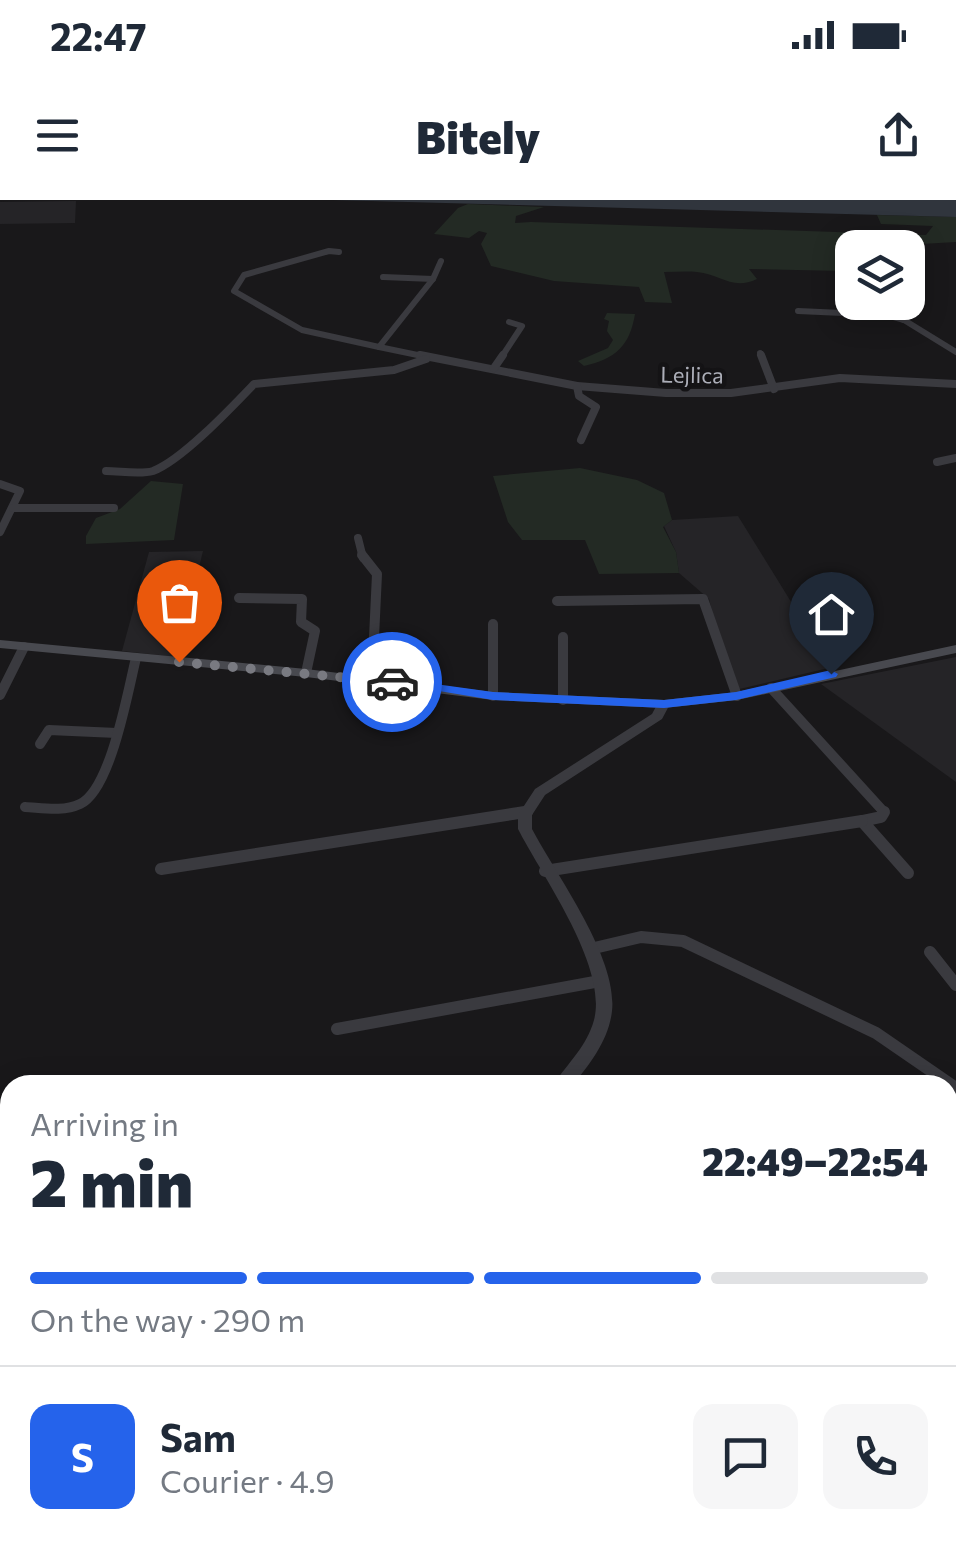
<!DOCTYPE html>
<meta charset="utf-8">
<style>
body{margin:0;font-family:Commissioner,sans-serif;background:#f6f6f7;color:#1f2937;height:100vh;display:flex;flex-direction:column;font-size:38px;white-space:nowrap}
*{box-sizing:border-box;margin:0}
p{font-size:32px;color:#747a83}
.icon{flex:none;width:55px;height:55px;fill:none;stroke:currentColor;stroke-width:2;stroke-linecap:round;stroke-linejoin:round}
.map{position:relative;flex:1;overflow:hidden}
.side{position:absolute;left:0px;top:875px;width:958px;height:492px;display:flex;flex-direction:column;background:#fff;border-radius:30px 30px 0 0;box-shadow:0 5px 25px #0003}
.side>*{flex:none}
.controls{position:absolute;left:835px;top:30px;display:grid;gap:20px}
.controls a{display:grid;place-items:center;width:90px;height:90px;border-radius:20px;background:#fff;box-shadow:0 5px 25px #0003;font-size:50px}
.pin{position:absolute;display:grid;place-items:center;width:85px;height:85px;color:#fff;margin:-102px -42px;border-radius:50% 50% 50% 0;rotate:-45deg;box-shadow:0 0 10px #0007}
.pin .icon{rotate:45deg}
.courier{position:absolute;display:grid;place-items:center;width:100px;height:100px;margin:-50px;border:8px solid #2563eb;border-radius:50%;background:#fff;color:#222;box-shadow:0 2px 12px #0007}
.headline em{font-style:normal;font-weight:800}
.headline div{display:flex;flex-direction:column-reverse}
.headline{display:flex;align-items:center;justify-content:space-between;height:170px;padding:0 30px}
h1{font-size:65px;font-weight:800;line-height:75px}
.bar{display:grid;grid-template-columns:repeat(4,1fr);gap:15px 10px;align-content:center;height:120px;padding:0 30px}
.bar i{height:12px;border-radius:8px;background:#e0e1e3}
.bar .active{background:#2563eb}
.bar p{grid-column:span 4}
.line{display:flex;align-items:center;gap:25px;padding:0 30px;border-top:2px solid #e0e1e3}
.line div{flex:1}
.round{display:grid;place-items:center;flex:none;width:105px;height:105px;border-radius:20px;background:#f6f6f7}
.status{display:flex;justify-content:space-between;align-items:center;height:70px;padding:0 50px;background:#fff;direction:ltr}
.status svg{height:28px;fill:currentColor}
header{display:flex;justify-content:space-between;align-items:center;height:130px;padding:0 30px;background:#fff;font-size:45px;font-weight:800}
.map>svg:first-child{display:block}
.built{fill:#252427}
.green{fill:#232a24}
.water{fill:#30353d}
.lines{fill:none;stroke-linecap:round;stroke-linejoin:round}
.minor-far4{stroke:#3a3a3f;stroke-width:6}
.minor-far3{stroke:#3a3a3f;stroke-width:8}
.minor-far2{stroke:#3a3a3f;stroke-width:10}
.minor-far1{stroke:#3a3a3f;stroke-width:12}
.minor{stroke:#3a3a3f;stroke-width:15}
.tertiary{fill:#3a3a3f;fill-rule:evenodd}
.secondary{fill:#48494f;fill-rule:evenodd}
.route{fill:#2563eb}
.done{stroke:#797a81;stroke-width:10;stroke-dasharray:0 18}
.labels{text-anchor:middle;stroke-width:9;stroke-linejoin:round;paint-order:stroke}
.far-street-label{font-size:22px;fill:#acaeb8;stroke:#141315}
</style>
<div class="status"><b>22:47</b><svg viewBox="0 0 49 12"><path d="M0 12V9h3v3zM5 12V6h3v6zM10 12V3h3v9zM15 12V0h3v12zM26 1h20v11H26zM47 4h2v5h-2z"/></svg></div>
<header><svg class="icon" aria-label="menu" viewBox="0 0 24 24"><path d="M4 6h16M4 12h16M4 18h16"/></svg>Bitely<svg class="icon" aria-label="share" viewBox="0 0 24 24"><path d="M12 15V3M7 8l5-5 5 5M5 13v7h14v-7"/></svg></header>
<div class="map">
<svg width="956" height="1366" viewBox="0 0 956 1366">
<rect width="100%" height="100%" fill="#19181a"/>
<g class="built">
<path d="M76,1l-1,22 -75,1v-22z"/>
<path d="M738,316l55,89 44,61 -106,25 -22,-92 -30,-26 -3,-21 -12,-26 8,-6z"/>
<path d="M203,351l-26,106 -55,-6 27,-99z"/>
<path d="M956,457v125l-135,-98z"/>
</g>
<g class="green">
<path d="M468,4l76,3 -28,9 -1,7 16,-1 395,13 7,-9 -52,-2 -4,-9 79,2v25l-104,6v14l-9,9 -94,-2 8,10c-25,12 -36,-5 -60,-7 -11,-1 -22,0 -33,0l8,31 -27,-1 -6,-15 -85,-6 -63,-15 -10,-22 6,-11 -8,-2 -10,7 -35,-4 24,-26z"/>
<path d="M607,113l28,1c-5,31 -19,45 -51,52l-6,-5 30,-13 5,-8 -6,-9 2,-10 -5,-2z"/>
<path d="M580,268l57,12 27,13 8,27 -9,7 13,25 3,21 -80,1 -14,-34h-63l-14,-18 -15,-46z"/>
<path d="M151,281l32,3 -9,56 -88,4v-8l10,-18 24,-9z"/>
</g>
<path class="water" d="M333,0h623v17z"/>
<g class="lines">
<g class="minor-far4">
<path d="M339,52l-10,-1 -85,24 -10,16 68,39 77,17"/>
<path d="M383,77l50,2"/>
<path d="M903,102l1,18"/>
<path d="M798,111l89,4 17,5 52,32"/>
<path d="M760,153l2,5"/>
<path d="M432,158l-53,-11 54,-68 8,-18"/>
<path d="M501,158l21,-32 -13,-4"/>
</g>
<g class="minor-far3">
<path d="M420,155l157,31 89,7h65l109,-15 116,6"/>
<path d="M761,155l13,34"/>
<path d="M494,168l9,-13"/>
<path d="M577,186l2,10 17,11 -15,33"/>
<path d="M937,262l19,-4"/>
<path d="M106,271c14,0 34,4 47,0 29,-11 79,-64 101,-87l140,-14 32,-11"/>
<path d="M0,284l20,7 -20,41"/>
<path d="M13,308h101"/>
<path d="M358,338l5,20"/>
</g>
<g class="minor-far2">
<path d="M362,355l15,19 -5,106"/>
<path d="M239,398l63,1 -1,23 14,9 -9,42"/>
<path d="M557,401l146,-2 34,97"/>
<path d="M493,424v72"/>
<path d="M563,437v63"/>
<path d="M771,488l113,124 -2,3"/>
<path d="M0,495l24,-48"/>
<path d="M40,544l9,-14 68,3"/>
<path d="M25,607c18,1 38,5 55,-3 31,-14 48,-114 56,-146"/>
<path d="M509,615l19,-3"/>
</g>
<g class="minor-far1">
<path d="M884,612l-3,5 -19,4 46,52"/>
<path d="M161,669l364,-57"/>
<path d="M545,671l317,-50"/>
<path d="M590,749l51,-12 42,4 193,92 80,55"/>
<path d="M930,752l26,33"/>
<path d="M337,829l263,-48"/>
</g>
<path class="minor" d="M143,1358l8,8"/>
<g class="tertiary">
<path d="M664,500l6,4 -8,15 -117,76 -13,20v14c25,47 86,129 80,182 -3,28 -22,54 -40,74h-19c15,-22 34,-39 41,-65 14,-54 -52,-144 -76,-191v-14l17,-26 117,-75 7,-13z"/>
<path d="M27,1358h30l-4,8h-30z"/>
</g>
<path class="secondary" d="M0,440l306,29 187,23 171,8 73,-8 219,-47v8l-219,47 -73,8 -171,-8 -187,-23 -306,-29z"/>
</g>
<path class="route" d="M831,470l7,4 -2,3 -100,23 -72,8 -171,-8 -108,-18 7,-4 101,14 171,8 72,-8z"/>
<g class="lines">
<path class="done" d="M179,462l213,20"/>
</g>
<g class="labels">
<g class="far-street-label">
<text transform="translate(692 175) rotate(1)" y="8">Lejlica</text>
</g>
</g>
</svg>
<div class="controls">
<a><svg class="icon" aria-label="layers" viewBox="0 0 24 24"><path d="M12 4l9 5-9 5-9-5zM3 14l9 5 9-5"/></svg></a>
</div>
<div class="pin" style="left:179px;top:462px;background:#ea580c"><svg class="icon" aria-label="bag" viewBox="0 0 24 24"><path d="M5 8h14l-1 12H6zM9 8a3 3 0 0 1 6 0"/></svg></div>
<div class="pin" style="left:831px;top:474px;background:#1f2937"><svg class="icon" aria-label="home" viewBox="0 0 24 24"><path d="M3 11l9-7 9 7M6 9v11h12V9"/></svg></div>
<div class="courier" style="left:392px;top:482px"><svg class="icon" aria-label="car" viewBox="0 0 24 24"><path d="M5 17H2v-5l4-1 3-4h7l3 4 3 1v5h-3M9 17h6M6 11h13"/><circle cx="7" cy="17" r="2"/><circle cx="17" cy="17" r="2"/></svg></div>
<section class="side">
<div class="headline"><div><h1>2 min</h1><p>Arriving in</p></div><em>22:49–22:54</em></div>
<div class="bar"><i class="active"></i><i class="active"></i><i class="active"></i><i></i><p>On the way · 290 m</p></div>
<div class="line" style="height:180px"><b class="round" style="background:#2563eb;color:#fff">S</b><div><b>Sam</b><p>Courier · 4.9</p></div><a class="round"><svg class="icon" aria-label="chat" viewBox="0 0 24 24"><path d="M4 5h16v11H9l-5 4z"/></svg></a><a class="round"><svg class="icon" aria-label="phone" viewBox="0 0 24 24"><path d="M5 4h4l2 5-3 2q2 4 5 5l2-3 5 2v4C11 20 4 13 5 4z"/></svg></a></div>
</section>
</div>
